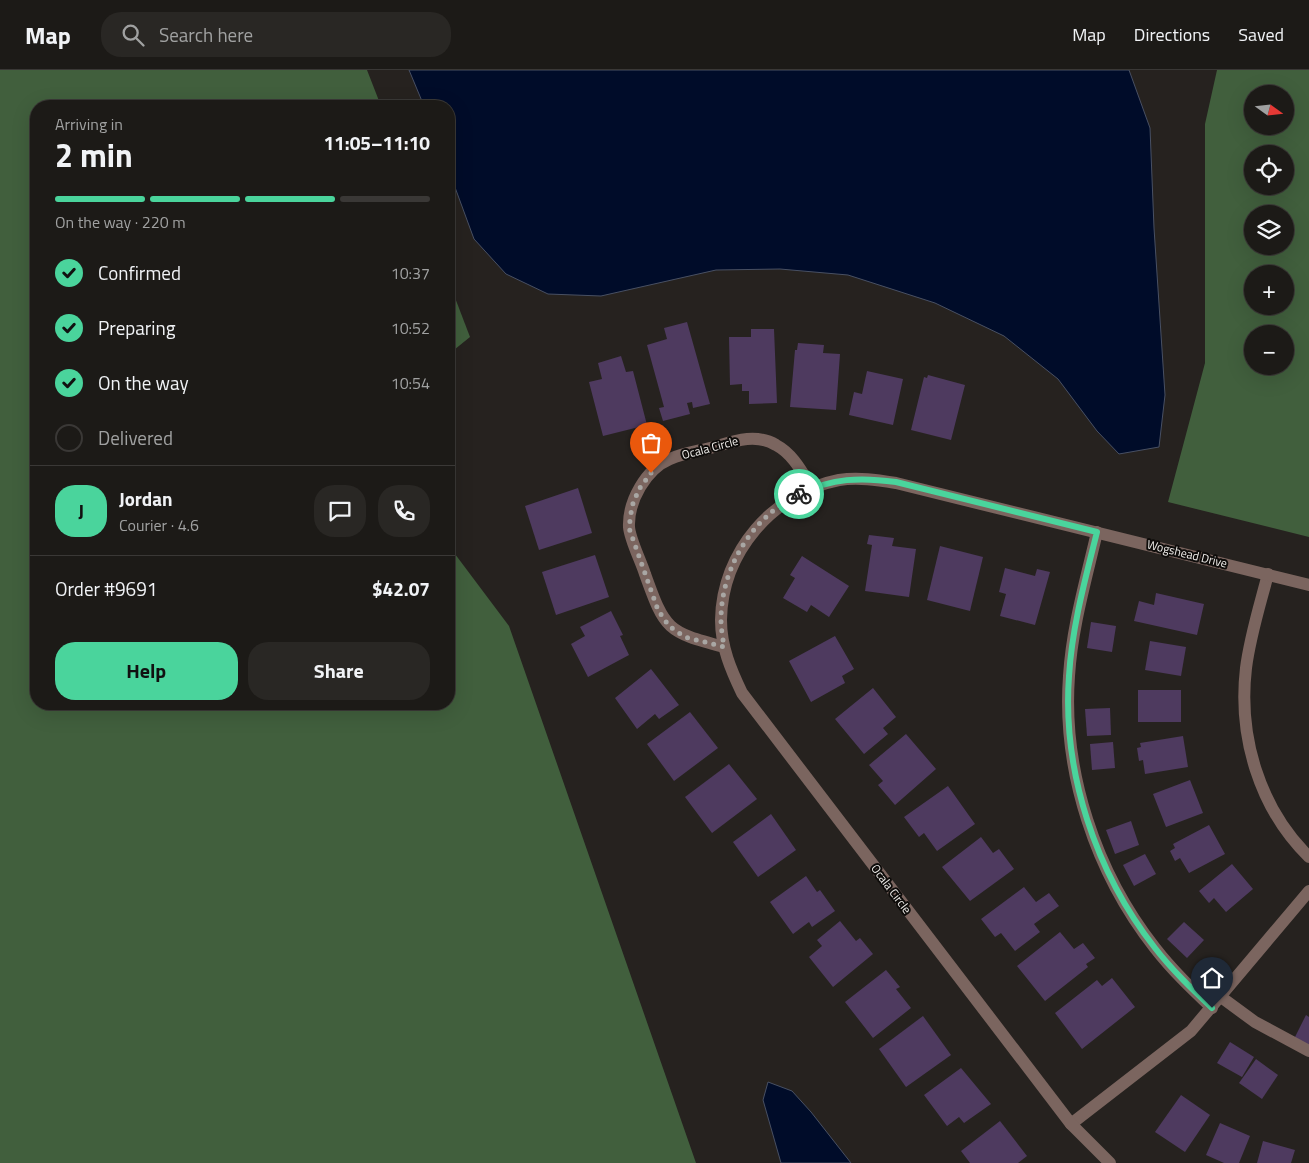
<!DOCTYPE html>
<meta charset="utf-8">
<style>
body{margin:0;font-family:"Titillium Web",sans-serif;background:#292724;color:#f1f3f6;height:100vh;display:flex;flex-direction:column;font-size:19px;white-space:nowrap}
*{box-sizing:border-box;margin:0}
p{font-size:16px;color:#a0a1a1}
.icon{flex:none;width:28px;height:28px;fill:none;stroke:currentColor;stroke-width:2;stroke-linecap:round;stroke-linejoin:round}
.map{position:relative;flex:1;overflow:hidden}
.sheet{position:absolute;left:30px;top:30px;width:425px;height:610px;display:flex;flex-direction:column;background:#1c1a17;border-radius:20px;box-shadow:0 5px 20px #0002,0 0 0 1px #3a3836}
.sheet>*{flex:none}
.needle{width:32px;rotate:105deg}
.tools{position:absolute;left:1244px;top:15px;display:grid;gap:10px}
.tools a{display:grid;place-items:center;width:50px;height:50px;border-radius:50%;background:#1c1a17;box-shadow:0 5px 20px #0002,0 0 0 1px #3a3836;font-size:25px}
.pin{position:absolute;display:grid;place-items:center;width:42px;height:42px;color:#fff;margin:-51px -21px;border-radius:50% 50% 50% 0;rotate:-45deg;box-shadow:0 0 5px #0007}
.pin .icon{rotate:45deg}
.courier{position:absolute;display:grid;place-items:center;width:50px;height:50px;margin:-25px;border:4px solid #4ad49c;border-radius:50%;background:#fff;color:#222;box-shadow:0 1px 6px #0007}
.summary em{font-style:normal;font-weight:700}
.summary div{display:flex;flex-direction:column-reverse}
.summary{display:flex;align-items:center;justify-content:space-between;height:85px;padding:0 25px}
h1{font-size:32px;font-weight:700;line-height:38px}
.bar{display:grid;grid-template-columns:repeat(4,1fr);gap:8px 5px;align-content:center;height:60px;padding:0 25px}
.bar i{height:6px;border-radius:4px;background:#3a3836}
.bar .active{background:#4ad49c}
.bar p{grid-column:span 4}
.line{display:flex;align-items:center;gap:12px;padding:0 25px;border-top:1px solid #3a3836}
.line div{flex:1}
.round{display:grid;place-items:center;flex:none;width:52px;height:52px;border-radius:20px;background:#292724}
ol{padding:0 25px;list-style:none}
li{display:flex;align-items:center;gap:15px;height:55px}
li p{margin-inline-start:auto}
li .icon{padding:5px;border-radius:50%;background:#4ad49c;color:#111;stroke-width:4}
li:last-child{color:#a0a1a1}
li i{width:28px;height:28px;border:2px solid #3a3836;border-radius:50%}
.primary-button{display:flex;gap:10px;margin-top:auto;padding:10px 25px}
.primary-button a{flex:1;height:58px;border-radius:20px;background:#4ad49c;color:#111;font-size:20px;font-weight:700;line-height:58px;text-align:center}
.primary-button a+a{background:#292724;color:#f1f3f6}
header{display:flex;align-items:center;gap:30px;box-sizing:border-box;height:70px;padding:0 25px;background:#1c1a17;border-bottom:1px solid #3a3836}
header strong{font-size:24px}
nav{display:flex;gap:28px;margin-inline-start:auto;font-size:18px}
.search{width:350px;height:45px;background:#292724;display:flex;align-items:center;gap:12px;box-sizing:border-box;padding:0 18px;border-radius:20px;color:#a0a1a1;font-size:19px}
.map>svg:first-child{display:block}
.forest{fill:#415f3d;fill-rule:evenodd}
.water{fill:#000c29;stroke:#485063}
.building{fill:#4e3a5f}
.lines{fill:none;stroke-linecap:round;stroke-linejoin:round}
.minor{stroke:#7b655f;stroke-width:12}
.done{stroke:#a9a7a4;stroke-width:5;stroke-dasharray:0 9}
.route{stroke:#4ad49c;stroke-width:6}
.labels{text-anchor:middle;stroke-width:4;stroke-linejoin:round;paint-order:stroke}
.street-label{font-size:12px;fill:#f0eeeb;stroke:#0e0c0a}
</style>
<header>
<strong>Map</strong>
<div class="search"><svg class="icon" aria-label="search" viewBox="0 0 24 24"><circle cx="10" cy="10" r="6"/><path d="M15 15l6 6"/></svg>Search here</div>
<nav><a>Map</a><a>Directions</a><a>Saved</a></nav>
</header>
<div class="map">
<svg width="1309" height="1093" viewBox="0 0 1309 1093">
<rect width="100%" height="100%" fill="#26221f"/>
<g class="forest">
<path d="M0,0h367l14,36h-345v598h413v-158l60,80 187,537h-696z"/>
<path d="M1217,0h92v467l-141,-35 37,-139v-239zM1252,24h33v32h-33zM1252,84h33v32h-33zM1252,144h33v32h-33zM1252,204h33v32h-33zM1252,264h33v32h-33z"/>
<path d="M449,212l21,55 -21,17z"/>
</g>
<g class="water">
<path d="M409,0h720l21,58 4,100 11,167 -6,52 -40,7 -22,-23 -39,-52 -54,-43 -69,-33 -87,-28 -68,-6 -64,1 -115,26 -53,-2 -42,-20 -32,-35 -25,-68v-65h-25z"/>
<path d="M768,1012l24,9 19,21 40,51h-70l-18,-63z"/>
</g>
<g class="building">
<path d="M687,252l23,82 -17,4 -1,-6 -5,1 3,11 -27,7 -4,-13 5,-1 -17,-62 20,-6 -3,-11z"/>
<path d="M751,259h23l3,74 -28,1v-13h-7v-7l-12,1 -1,-48h22z"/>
<path d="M798,273l26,2 -1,8 17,1 -4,56 -46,-3 5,-57h2z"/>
<path d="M621,286l5,16 7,-1 14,54 -44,11 -14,-54 13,-3 -4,-16z"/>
<path d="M867,301l36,8 -10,46 -44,-10 5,-23 8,2z"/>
<path d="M928,305l37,10 -14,55 -40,-10 13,-53 3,1z"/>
<path d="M578,418l14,45 -53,17 -14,-44z"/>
<path d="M869,465l25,3 -2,8 24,3 -7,48 -44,-6 7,-46 -5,-1z"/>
<path d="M940,476l43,11 -13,54 -43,-11z"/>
<path d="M595,485l14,42 -53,18 -14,-43z"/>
<path d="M802,486l47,30 -20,31 -18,-12 -4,7 -24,-14 12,-20 -5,-3z"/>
<path d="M1005,498l30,8 2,-7 13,3 -15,53 -35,-9 6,-22 -7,-2z"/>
<path d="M1156,523l48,11 -7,31 -63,-14 5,-20 15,4z"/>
<path d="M611,541l12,24 -3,1 9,19 -41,22 -17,-33 14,-8 -5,-9z"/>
<path d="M1091,552l25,4 -4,26 -25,-4z"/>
<path d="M835,566l19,33 -12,7 3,7 -34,19 -22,-41z"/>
<path d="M1150,571l36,6 -5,29 -36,-6z"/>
<path d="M651,599l28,36 -20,14 -4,-5 -18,15 -22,-31z"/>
<path d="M873,618l23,29 -13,11 5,6 -24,20 -29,-35z"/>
<rect x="1138" y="620" width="43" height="32"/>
<path d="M1110,638l1,27 -24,1 -2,-27z"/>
<path d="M690,642l28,36 -44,33 -27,-37z"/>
<path d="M906,664l30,35 -41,36 -17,-20 5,-4 -14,-16z"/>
<path d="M1183,666l5,31 -43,7 -2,-14 -4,1 -2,-13 4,-1 -1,-4z"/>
<path d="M1113,672l2,26 -23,2 -2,-26z"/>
<path d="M729,694l28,35 -45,34 -27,-36z"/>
<path d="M1190,710l13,33 -37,14 -13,-33z"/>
<path d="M948,716l27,38 -38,27 -13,-18 -5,4 -15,-20z"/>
<path d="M771,744l25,36 -38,27 -25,-35z"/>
<path d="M1131,751l8,24 -24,9 -9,-24z"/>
<path d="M1209,755l16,29 -36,19 -9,-15 -5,3 -5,-10 5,-3 -2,-4z"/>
<path d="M981,767l12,16 6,-4 15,20 -44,32 -28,-34z"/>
<path d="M1145,784l11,20 -22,12 -11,-21z"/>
<path d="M1232,794l21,25 -27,23 -12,-14 -5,5 -10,-12z"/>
<path d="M806,806l11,16 3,-2 15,21 -23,16 -3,-5 -16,12 -23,-32z"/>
<path d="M1024,817l12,15 13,-9 10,13 -25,18 6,8 -25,19 -14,-18 -6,4 -14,-18z"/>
<path d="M840,851l16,20 4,-3 13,16 -40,33 -24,-30 13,-11 -5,-6z"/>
<path d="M1184,852l20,18 -17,18 -20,-19z"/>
<path d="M1060,862l14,17 9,-6 12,15 -9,6 2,3 -43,34 -28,-35z"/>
<path d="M886,900l14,17 -4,2 15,19 -38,30 -28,-36z"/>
<path d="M1112,908l23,29 -53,42 -27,-36 42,-33 5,6z"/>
<path d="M1306,945l3,2v28l-15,-6z"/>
<path d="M923,946l28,39 -45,32 -27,-38z"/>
<path d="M1230,972l24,15 -12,20 -25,-14z"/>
<path d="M1256,989l22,16 -16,24 -23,-16z"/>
<path d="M961,998l30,36 -27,19 -5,-6 -12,9 -23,-31z"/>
<path d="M1181,1025l29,20 -25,37 -30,-20z"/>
<path d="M1000,1051l27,35 -9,7h-48l-9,-12z"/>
<path d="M1220,1053l30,13 -11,27h-15l-18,-8z"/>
<path d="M1263,1071l32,9 -4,13h-34z"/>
</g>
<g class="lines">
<g class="minor">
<path d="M1097,462c-11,48 -25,95 -28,144 -7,96 27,197 86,272 17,22 37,41 57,60"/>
<path d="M1268,504c-8,31 -18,62 -22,94 -8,68 13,140 63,189"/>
<path d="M724,577c-57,-15 -59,-17 -79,-73 -4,-13 -15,-34 -16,-47 -1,-26 17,-58 41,-68 13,-6 29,-8 44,-12 20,-6 42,-14 62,-2 17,9 26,27 36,43"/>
<path d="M1221,927l34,25 54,29"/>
<path d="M1071,1054l120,-93 118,-140"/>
<path d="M1110,1093l-39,-39 -329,-431c-11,-23 -21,-46 -21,-73 1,-68 52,-127 118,-140 19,-3 38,0 57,3l413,102"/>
</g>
</g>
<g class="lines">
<path class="done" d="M651,403l-12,16 -7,17 -3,22 29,82 11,16 16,11 39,10c-1,-8 -3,-18 -3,-27 0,-52 31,-103 78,-126"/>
<path class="route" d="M799,424c34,-16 61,-17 97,-12l201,50c-12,48 -25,95 -28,144 -7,96 27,197 86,272 17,22 37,41 57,60"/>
</g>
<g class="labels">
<g class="street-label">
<text transform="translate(710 378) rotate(-15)" y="4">Ocala Circle</text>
<text transform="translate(1187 484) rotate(14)" y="4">Wogshead Drive</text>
<text transform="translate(891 819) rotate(53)" y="4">Ocala Circle</text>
</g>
</g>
</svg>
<div class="tools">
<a><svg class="needle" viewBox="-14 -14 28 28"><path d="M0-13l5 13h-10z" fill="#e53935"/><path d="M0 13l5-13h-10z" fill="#a0a1a1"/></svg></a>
<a><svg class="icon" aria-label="locate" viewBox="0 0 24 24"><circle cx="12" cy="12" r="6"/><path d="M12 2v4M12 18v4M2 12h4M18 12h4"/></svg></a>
<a><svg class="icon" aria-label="layers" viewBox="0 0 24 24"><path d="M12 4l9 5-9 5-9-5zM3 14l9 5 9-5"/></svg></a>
<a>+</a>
<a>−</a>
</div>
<div class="pin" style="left:651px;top:403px;background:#ea580c"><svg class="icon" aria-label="bag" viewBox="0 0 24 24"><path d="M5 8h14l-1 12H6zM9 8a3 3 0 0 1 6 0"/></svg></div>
<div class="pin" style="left:1212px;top:938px;background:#1f2937"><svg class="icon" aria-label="home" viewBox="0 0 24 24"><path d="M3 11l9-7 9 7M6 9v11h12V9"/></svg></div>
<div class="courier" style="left:799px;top:424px"><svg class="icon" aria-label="bike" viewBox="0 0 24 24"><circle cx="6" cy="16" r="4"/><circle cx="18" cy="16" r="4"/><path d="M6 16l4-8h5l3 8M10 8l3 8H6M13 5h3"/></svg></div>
<section class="sheet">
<div class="summary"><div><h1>2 min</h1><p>Arriving in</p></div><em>11:05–11:10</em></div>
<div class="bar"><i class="active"></i><i class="active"></i><i class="active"></i><i></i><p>On the way · 220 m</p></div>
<ol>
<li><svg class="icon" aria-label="check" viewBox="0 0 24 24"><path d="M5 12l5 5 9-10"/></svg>Confirmed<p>10:37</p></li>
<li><svg class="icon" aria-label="check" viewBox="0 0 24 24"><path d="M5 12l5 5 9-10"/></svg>Preparing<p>10:52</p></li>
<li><svg class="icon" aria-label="check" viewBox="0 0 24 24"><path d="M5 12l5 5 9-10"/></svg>On the way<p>10:54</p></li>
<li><i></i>Delivered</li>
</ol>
<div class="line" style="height:90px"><b class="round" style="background:#4ad49c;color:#111">J</b><div><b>Jordan</b><p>Courier · 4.6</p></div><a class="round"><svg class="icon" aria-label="chat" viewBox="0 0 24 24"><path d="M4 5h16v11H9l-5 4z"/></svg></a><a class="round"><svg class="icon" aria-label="phone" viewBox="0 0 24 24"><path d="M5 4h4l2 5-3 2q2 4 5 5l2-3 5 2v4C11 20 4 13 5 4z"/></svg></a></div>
<div class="line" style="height:65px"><div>Order #9691</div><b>$42.07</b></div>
<div class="primary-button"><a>Help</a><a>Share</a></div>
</section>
</div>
